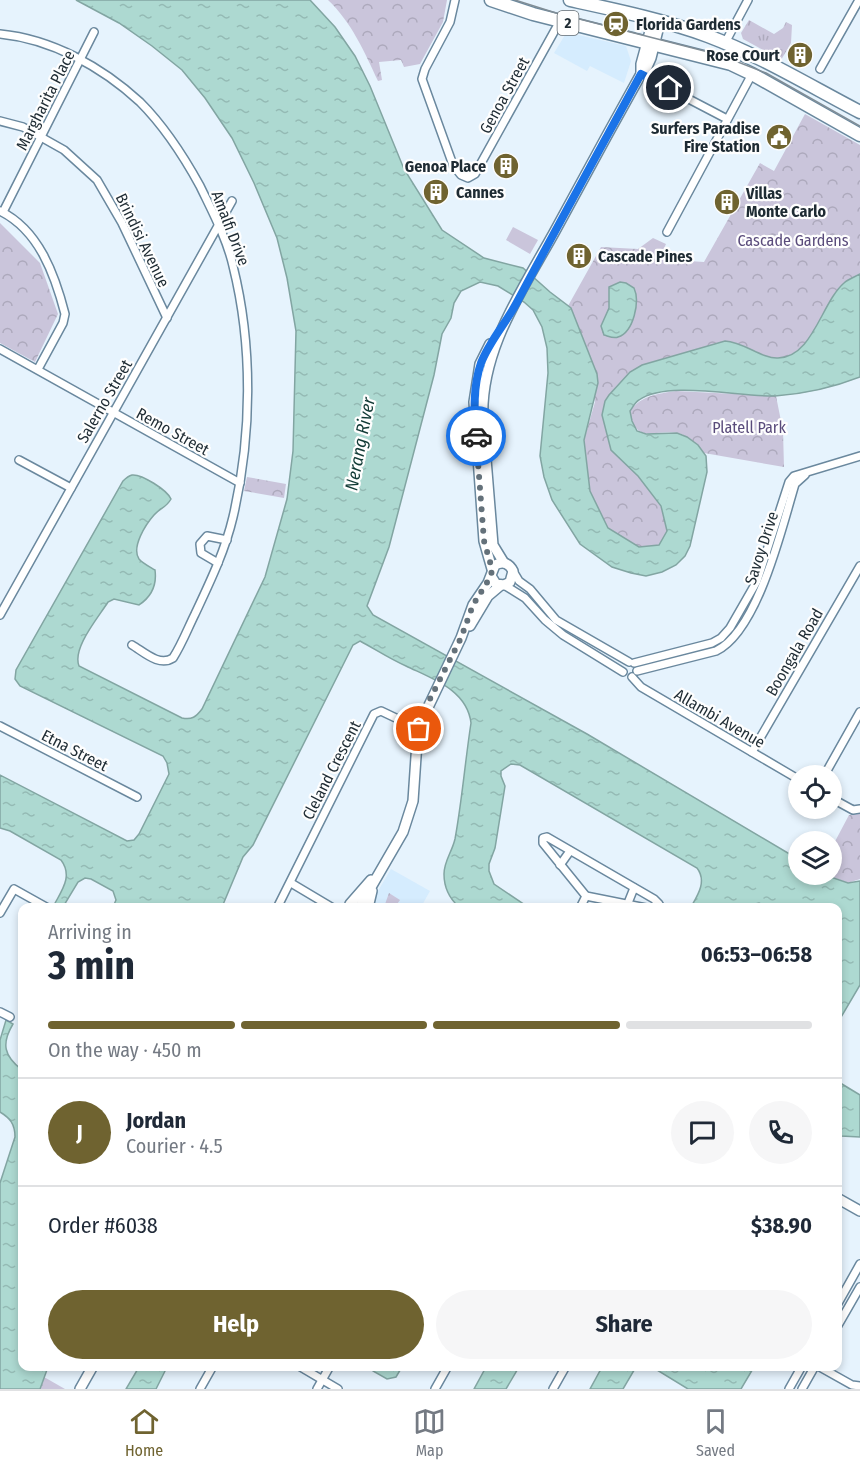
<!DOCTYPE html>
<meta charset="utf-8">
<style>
body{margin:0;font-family:"Fira Sans Condensed",sans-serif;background:#f6f6f7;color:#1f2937;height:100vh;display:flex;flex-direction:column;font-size:22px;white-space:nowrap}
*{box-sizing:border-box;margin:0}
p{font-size:20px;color:#747a83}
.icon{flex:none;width:33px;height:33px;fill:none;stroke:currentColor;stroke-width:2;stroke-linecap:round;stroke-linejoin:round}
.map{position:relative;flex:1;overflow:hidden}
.panel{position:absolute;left:18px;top:903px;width:824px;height:468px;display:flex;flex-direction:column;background:#fff;border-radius:12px;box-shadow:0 3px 9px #0003}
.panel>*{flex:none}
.tools{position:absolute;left:788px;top:765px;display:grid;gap:12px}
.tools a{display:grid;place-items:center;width:54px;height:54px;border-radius:50%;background:#fff;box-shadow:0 3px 9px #0003;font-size:30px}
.pin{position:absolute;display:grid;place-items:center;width:51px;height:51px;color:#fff;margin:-26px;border:3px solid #fff;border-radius:50%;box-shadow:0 2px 6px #0007}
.courier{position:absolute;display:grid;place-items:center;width:60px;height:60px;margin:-30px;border:4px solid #1a73e8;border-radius:50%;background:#fff;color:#222;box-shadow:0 2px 8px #0007}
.head em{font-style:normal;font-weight:700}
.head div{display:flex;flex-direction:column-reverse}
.head{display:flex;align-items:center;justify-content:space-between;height:102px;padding:0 30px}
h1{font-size:39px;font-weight:700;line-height:45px}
.bar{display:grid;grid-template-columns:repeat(4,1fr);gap:9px 6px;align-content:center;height:72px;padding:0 30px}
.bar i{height:8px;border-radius:4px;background:#e0e1e3}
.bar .selected{background:#6f6330}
.bar p{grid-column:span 4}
.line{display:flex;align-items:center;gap:15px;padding:0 30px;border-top:2px solid #e0e1e3}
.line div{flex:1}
.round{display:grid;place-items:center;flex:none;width:63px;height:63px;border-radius:32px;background:#f6f6f7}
.primary-button{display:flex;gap:12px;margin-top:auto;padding:12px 30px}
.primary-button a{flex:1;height:69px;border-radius:36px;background:#6f6330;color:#fff;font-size:24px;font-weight:700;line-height:69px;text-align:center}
.primary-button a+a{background:#f6f6f7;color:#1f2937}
.tabs{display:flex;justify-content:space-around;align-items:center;height:84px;border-top:2px solid #e0e1e3;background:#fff;font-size:16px;color:#747a83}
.tabs a{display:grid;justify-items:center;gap:3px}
.tabs .selected{color:#6f6330}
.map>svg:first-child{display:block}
.built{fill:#d5ecfe}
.grass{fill:url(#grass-tufts)}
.park{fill:url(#park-crowns)}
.pitch{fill:#cac5db}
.water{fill:url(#water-ripples);stroke:#82a5a2;stroke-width:1.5}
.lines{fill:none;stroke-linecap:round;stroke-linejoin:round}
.minor-casing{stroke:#6a889e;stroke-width:10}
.tertiary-casing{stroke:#6a889e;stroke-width:12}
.trunk-casing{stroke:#6a889e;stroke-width:15}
.minor{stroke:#fff;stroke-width:7}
.tertiary{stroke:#fff;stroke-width:9}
.trunk{stroke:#fff;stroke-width:12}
.tram{stroke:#808d96;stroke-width:1.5}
.done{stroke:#64717a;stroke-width:6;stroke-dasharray:0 10.8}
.route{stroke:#1a73e8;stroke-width:8}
.labels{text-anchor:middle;stroke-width:4.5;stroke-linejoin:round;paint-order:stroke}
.shield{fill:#fefefe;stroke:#616a70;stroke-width:1.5}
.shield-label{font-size:15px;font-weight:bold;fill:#1e2b33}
.poi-label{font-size:16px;font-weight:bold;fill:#1e2b33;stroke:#fefefe;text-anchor:start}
.street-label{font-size:16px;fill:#1e2b33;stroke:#fefefe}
.park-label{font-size:16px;fill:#594b7b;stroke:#fefefe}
.water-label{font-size:18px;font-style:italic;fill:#113a35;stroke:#fefefe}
</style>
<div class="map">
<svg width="860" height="1389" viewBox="0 0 860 1389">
<defs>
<pattern id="grass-tufts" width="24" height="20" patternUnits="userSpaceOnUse" patternTransform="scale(1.5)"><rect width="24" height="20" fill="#cac5db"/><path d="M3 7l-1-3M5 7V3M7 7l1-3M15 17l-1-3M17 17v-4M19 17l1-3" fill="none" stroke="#ada9bc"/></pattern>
<pattern id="park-crowns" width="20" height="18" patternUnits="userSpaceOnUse" patternTransform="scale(1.5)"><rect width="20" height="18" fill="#cac5db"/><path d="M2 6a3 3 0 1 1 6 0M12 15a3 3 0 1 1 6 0" fill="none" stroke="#ada9bc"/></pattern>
<pattern id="water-ripples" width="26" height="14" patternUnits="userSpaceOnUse" patternTransform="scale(1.5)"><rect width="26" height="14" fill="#add9d1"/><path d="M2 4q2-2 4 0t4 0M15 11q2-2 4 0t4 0" fill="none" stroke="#94bab4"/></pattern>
</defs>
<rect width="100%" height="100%" fill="#e6f3fd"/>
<g class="built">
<path d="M570,33l56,13 5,15 -7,22 -34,-17 -3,5 -33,-18 11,-18z"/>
<path d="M391,869l39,22 -9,16 -48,1 2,-12z"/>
</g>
<g class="grass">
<path d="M749,20l25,14 9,-6 3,-6 6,3 -1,18 -10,17 -38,-21 -2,-6z"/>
<path d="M389,893l11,7 -5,7h-11z"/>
</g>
<g class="park">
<path d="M328,0h119l-4,22 -23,42 -16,3 -3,-7 -22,2 3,18 -4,1c-14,-30 -26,-58 -50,-81z"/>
<path d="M805,114l55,31v129c-5,3 -12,5 -16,9 -19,21 -34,74 -66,75 -16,1 -34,-16 -53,-17l-83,24c-15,9 -28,22 -37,36l6,48 27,27 23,31 6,24 -8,14 -20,2 -31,-19 -18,-37 -6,-51 11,-38 -27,-96 33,-59 37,2 15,-11 13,6 -7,15 45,3 56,-99 14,8z"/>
<path d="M0,223l40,40 18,51 -23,48 -35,-19z"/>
<path d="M676,391l100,5 7,35 1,36 -80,-14c-7,-9 -15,-17 -26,-20 -24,-4 -43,12 -48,-22 12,-16 27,-17 46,-20z"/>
<path d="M247,477l39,7 -2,14 -40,-7z"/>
<path d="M860,814v65l-12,4 -20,-8 3,-1v-25l18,-34z"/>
<path d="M44,1377l21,12h-25z"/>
</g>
<path class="pitch" d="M513,227l25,13 -8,14 -24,-14z"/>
<g class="water">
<path d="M76,0h234l25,27 20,29 15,30 34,83 38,61 42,28 39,10 27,24 21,16 26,66 1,9 -14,57 6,51 18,37 31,19 20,-2 8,-14 -6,-25 -23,-30 -27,-26 -9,-35 3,-14 4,-6 21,-23 12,-7 83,-24c19,1 37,18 53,17 35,-1 43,-55 66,-75 4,-4 11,-6 16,-9v103c-28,11 -55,17 -85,19 -35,1 -108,-16 -136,4 -4,2 -6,7 -9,11l2,10 5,10 9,3 31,-1 10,4 11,8 8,11 1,16 -17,74 -5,10 -9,9 -14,7 -16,4 -15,-3 -19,-6 -32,-23 -28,-44 -8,-23 -4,-21 8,-83 -1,-25 -5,-21 -9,-17 -9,-8 -26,-16 -18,-4 -19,9 -7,12 -3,15 -9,16 -8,41 -45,172 -22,59 6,9 214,119 211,125v15l27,1 23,8 12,-2v104l-23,39v-116l-69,-1 -9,-4 -16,4h-52c7,-12 16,-26 6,-39l-177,-103 -9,-1 -10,7v5l4,10 -10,62 -6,16v7l5,13 34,23h-69c-9,-8 -15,-20 -15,-33 0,-13 8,-22 11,-35 7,-38 10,-77 16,-116 -4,-33 -38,-44 -65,-57 -16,-7 -31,-17 -46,-25l-7,4 -100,200 -10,12 -21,50h-109l3,-7 -3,-9 -22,-12 -6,-1 -7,4 -15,25 -9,-2c8,-15 19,-29 7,-45l-51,-29 -10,-3v-53l127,66 7,-1 5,-6 30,-60 -2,-11 -4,-7 -143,-70 -5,-7 1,-9 107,-189c3,-3 5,-5 9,-6 10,-1 35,15 39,24 -5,9 -11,9 -17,16 -8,9 -23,32 -15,44 3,4 11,8 16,11 2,15 -4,27 -16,35l-25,-6 -6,3c-10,16 -36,46 -29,64l103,52c10,2 14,-1 20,-9l63,-132 22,-78 6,-48 3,-120 -9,-53 -10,-40 -23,-55 -22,-45 -27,-40 -23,-28 -30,-24 -33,-23z"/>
<path d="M620,282l6,1 8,5c6,13 0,44 -16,49 -4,2 -10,-1 -14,-2l-3,-9 8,-18v-21z"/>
<path d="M6,1020l7,4c-12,20 -9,32 9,46v296l26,1 -8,22h-40v-206l15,-46c0,-13 -5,-19 -15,-25v-72z"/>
<path d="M837,1081l23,14v42l-19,-1 -4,-3z"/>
<path d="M139,1367v-1l28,1 -11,22h-30z"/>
<path d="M372,1367h30l-6,10 -9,2 -14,-8z"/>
<path d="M486,1367v-1l33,1 -13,22h-32z"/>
<path d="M602,1367v-1l34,1 -13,22h-33z"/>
<path d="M652,1367l102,-1v1l-13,22h-53z"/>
</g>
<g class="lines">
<g class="minor-casing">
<g id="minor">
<path d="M455,0l-5,22 -25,47 -3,10 31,86 8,10 7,3 7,-4 85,-153"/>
<path d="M0,34c52,5 102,33 140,68 25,25 43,53 60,84 12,25 27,53 33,80 20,80 19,170 0,251 -8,34 -23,65 -38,97 -7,14 -13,30 -22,44 -14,9 -29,-6 -41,-13"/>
<path d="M725,43l23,-43"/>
<path d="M820,69l39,-69"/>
<path d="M641,74l86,45"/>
<path d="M0,121l23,6 41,23 33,30 25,43 45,95"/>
<path d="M0,211c39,19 55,64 65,103l-2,9 -25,46"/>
<path d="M3,212l91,-180"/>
<path d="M667,232l85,-158"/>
<path d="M0,349l240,134"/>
<path d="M19,460l52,28"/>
<path d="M218,563l-17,-10 -1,-9 7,-8 20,4"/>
<path d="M513,571l6,10 11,8 26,31 73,42"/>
<path d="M504,585l21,13 20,22 18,15 60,37"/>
<path d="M0,615l232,-414"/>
<path d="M634,663l78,-20 9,-5 9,-10 27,-47 32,-99 5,-6 66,-20"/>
<path d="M637,671l79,-20c42,-20 66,-124 79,-167l10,-9"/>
<path d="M632,677l9,10 157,92"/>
<path d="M0,726l137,71"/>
<path d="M752,752l108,-186"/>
<path d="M824,776l36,-64"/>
<path d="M831,798l22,12 7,-1"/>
<path d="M560,865l10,-14"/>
<path d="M291,883l42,25"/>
<path d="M628,903l6,-15"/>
<path d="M277,908l97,-194 7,-3 38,18"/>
<path d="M369,908l4,-17"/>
<path d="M580,908l6,-12"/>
<path d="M646,908l-60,-12 -43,-53v-5l4,-1 107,62 5,5 -1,4"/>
<path d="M0,913l14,-24 34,19"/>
<path d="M0,1012l10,5"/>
<path d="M837,1305l23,-41"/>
<path d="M837,1327l23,-40"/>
<path d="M299,1366l39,23"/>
<path d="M818,1366l34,19 8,1"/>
<path d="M200,1389l13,-23"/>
<path d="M317,1389l13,-23"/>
<path d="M435,1389l13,-23"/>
<path d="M553,1389l13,-23"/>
<path d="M789,1389l13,-23"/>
<path d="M802,1389l13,-23"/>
</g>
</g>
<g class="tertiary-casing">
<g id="tertiary">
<path d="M641,74v-10l12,-44"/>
<path d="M490,344l-10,20 -6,38 10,139 8,28"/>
<path d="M504,563l-11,-18 -10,-123c-4,-71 39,-131 72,-191 28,-52 57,-105 86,-157l6,-7 4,-9 9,-36"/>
<path d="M470,626l18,-30 13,-11"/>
<path d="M350,904l21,-24"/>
<path d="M359,908l44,-76 10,-31 4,-59 5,-22 39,-82 12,-33 15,-22 7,-18c8,-4 14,-2 18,6l-3,11 -6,3 -8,-1 -5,-8"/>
<path d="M837,1198l23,13"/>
<path d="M80,1389l13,-23"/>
</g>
</g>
<g class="trunk-casing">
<g id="trunk">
<path d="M491,0l42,14 198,50 21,10 108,61"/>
<path d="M570,0c46,10 94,20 138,36 53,20 102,50 152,76"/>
</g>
</g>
<use href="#minor" class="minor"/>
<use href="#tertiary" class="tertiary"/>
<use href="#trunk" class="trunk"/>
<path class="tram" d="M515,0l41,13 164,42 46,18 94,53"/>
</g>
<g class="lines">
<path class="done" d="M419,729l11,-30 31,-61 12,-33 18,-29 1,-7 -8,-28 -8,-105"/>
<path class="route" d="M476,436c-2,-24 -3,-50 5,-73 8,-21 24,-39 35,-59 41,-77 83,-153 125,-230l28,14"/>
</g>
<defs>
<g id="station-disc" transform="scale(1.35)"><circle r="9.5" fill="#6f6330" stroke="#fefefe"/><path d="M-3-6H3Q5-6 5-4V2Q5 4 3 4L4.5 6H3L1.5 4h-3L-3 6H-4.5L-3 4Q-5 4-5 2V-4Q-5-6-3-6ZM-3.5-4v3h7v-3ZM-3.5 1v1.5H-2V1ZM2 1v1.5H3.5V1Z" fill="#fff"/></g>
<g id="building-disc" transform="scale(1.35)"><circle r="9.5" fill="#6f6330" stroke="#fefefe"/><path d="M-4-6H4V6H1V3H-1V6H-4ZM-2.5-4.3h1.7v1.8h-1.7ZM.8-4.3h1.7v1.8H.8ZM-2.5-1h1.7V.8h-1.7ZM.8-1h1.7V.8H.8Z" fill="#fff"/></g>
<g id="civic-disc" transform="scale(1.35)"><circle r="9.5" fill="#6f6330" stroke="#fefefe"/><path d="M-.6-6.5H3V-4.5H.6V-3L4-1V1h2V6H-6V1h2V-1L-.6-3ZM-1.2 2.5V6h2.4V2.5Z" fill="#fff"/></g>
</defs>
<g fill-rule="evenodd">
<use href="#station-disc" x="616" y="24"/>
<use href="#building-disc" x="800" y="55"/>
<use href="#civic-disc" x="779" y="137"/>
<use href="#building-disc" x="506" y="166"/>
<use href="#building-disc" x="436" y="192"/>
<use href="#building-disc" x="727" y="202"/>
<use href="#building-disc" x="579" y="256"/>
</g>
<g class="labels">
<rect class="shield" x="557.5" y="11" width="21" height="24" rx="4.5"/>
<g class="shield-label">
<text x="568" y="28">2</text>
</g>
<g class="poi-label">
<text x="636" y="30">Florida Gardens</text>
<text x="780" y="61" text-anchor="end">Rose COurt</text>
<text x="760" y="134" text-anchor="end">Surfers Paradise<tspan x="760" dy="18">Fire Station</tspan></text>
<text x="486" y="172" text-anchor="end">Genoa Place</text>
<text x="456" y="198">Cannes</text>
<text x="746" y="199">Villas<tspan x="746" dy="18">Monte Carlo</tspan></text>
<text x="598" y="262">Cascade Pines</text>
</g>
<g class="street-label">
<text transform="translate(504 95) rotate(-61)" y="6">Genoa Street</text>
<text transform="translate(45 100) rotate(-63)" y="6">Margharita Place</text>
<text transform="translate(231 228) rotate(69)" y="6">Amalfi Drive</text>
<text transform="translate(143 240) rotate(64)" y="6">Brindisi Avenue</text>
<text transform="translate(104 401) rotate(-60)" y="6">Salerno Street</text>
<text transform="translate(173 431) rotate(29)" y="6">Remo Street</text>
<text transform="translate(761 548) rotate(-72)" y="6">Savoy Drive</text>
<text transform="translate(794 652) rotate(-60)" y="6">Boongala Road</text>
<text transform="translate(720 718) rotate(30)" y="6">Allambi Avenue</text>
<text transform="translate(75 750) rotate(27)" y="6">Etna Street</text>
<text transform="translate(331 770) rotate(-63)" y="6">Cleland Crescent</text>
</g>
<g class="park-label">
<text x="793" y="246">Cascade Gardens</text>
<text x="749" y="433">Platell Park</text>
</g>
<g class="water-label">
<text transform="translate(360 444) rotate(-79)" y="6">Nerang River</text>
</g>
</g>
</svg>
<div class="tools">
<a><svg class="icon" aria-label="locate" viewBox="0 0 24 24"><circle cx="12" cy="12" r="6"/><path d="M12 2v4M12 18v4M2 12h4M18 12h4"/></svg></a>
<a><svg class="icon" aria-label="layers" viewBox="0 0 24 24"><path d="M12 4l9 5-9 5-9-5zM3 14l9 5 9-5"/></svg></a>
</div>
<div class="pin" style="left:419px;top:729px;background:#ea580c"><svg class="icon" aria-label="bag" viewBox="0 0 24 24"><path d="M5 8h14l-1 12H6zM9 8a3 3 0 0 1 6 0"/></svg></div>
<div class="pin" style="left:669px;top:88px;background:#1f2937"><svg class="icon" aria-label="home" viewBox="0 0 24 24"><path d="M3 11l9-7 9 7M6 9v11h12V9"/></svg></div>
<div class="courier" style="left:476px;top:436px"><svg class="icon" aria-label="car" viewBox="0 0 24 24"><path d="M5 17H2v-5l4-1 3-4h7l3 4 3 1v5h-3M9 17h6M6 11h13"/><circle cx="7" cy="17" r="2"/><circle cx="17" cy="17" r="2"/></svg></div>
<section class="panel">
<div class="head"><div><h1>3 min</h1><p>Arriving in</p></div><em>06:53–06:58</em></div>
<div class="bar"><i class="selected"></i><i class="selected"></i><i class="selected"></i><i></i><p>On the way · 450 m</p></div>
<div class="line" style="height:108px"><b class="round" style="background:#6f6330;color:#fff">J</b><div><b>Jordan</b><p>Courier · 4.5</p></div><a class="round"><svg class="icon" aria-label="chat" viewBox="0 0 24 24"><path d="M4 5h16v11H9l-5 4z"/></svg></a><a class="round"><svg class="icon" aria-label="phone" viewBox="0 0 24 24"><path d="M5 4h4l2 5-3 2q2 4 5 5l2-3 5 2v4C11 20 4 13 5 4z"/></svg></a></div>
<div class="line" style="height:78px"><div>Order #6038</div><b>$38.90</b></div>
<div class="primary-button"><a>Help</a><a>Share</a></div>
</section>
</div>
<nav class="tabs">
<a class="selected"><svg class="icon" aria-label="home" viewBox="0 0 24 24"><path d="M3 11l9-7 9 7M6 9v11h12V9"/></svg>Home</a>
<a><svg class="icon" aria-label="map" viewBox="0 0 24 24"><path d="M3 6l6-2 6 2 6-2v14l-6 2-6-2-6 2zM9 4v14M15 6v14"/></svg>Map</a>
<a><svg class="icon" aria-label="saved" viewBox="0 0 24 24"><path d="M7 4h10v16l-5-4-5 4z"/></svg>Saved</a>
</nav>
